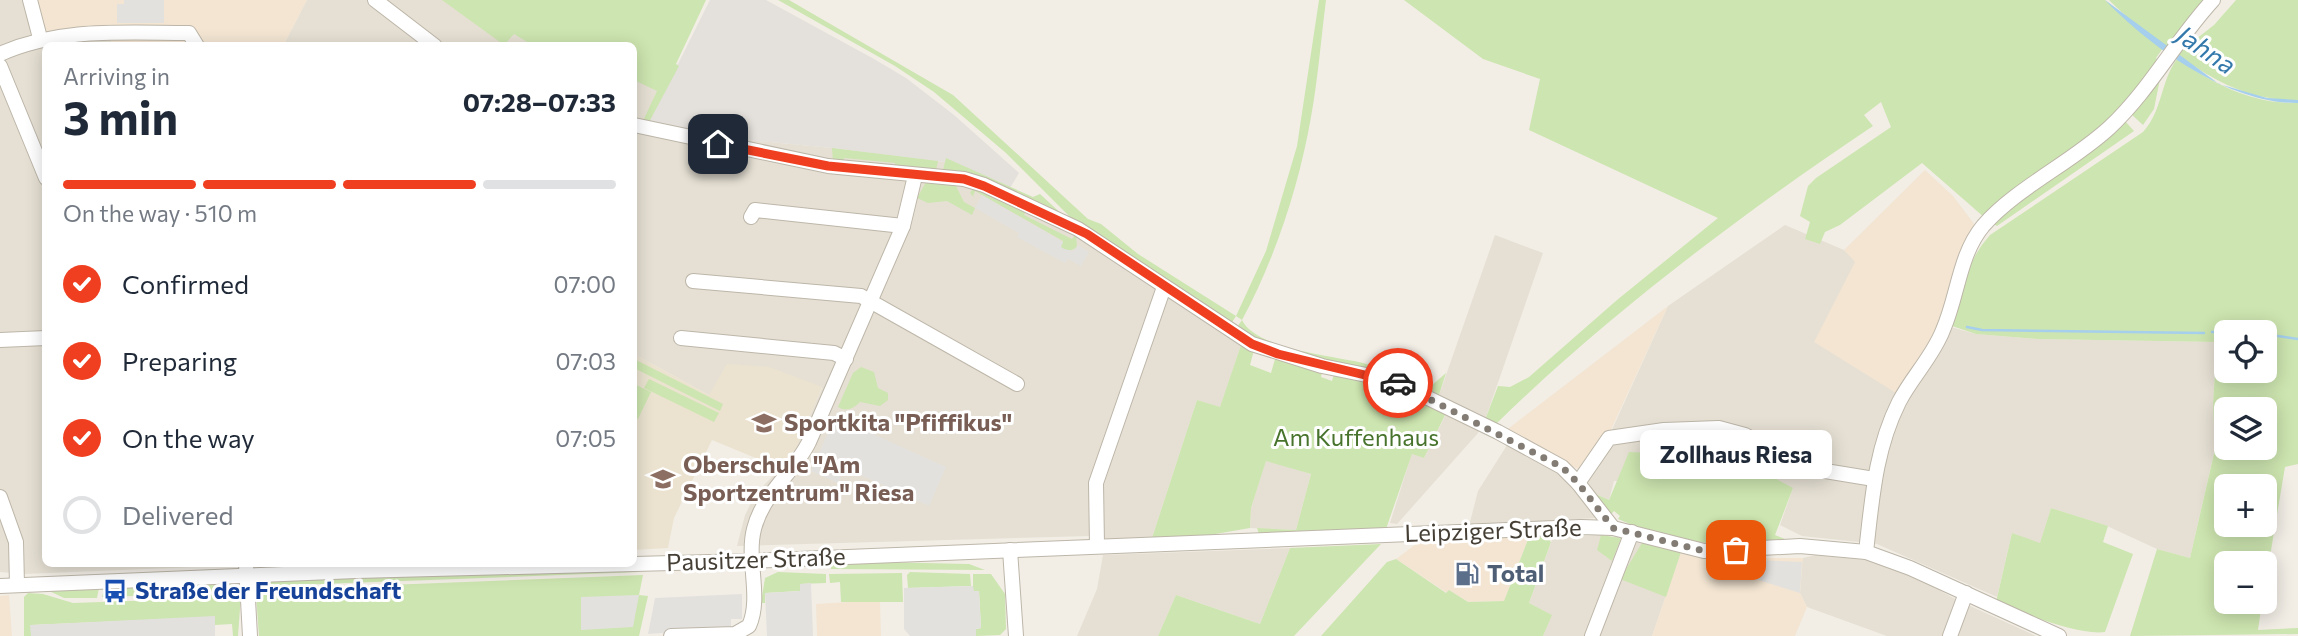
<!DOCTYPE html>
<meta charset="utf-8">
<style>
body{margin:0;font-family:Commissioner,sans-serif;background:#f2f2f3;color:#1f2937;height:100vh;display:flex;flex-direction:column;font-size:26px;white-space:nowrap}
*{box-sizing:border-box;margin:0}
p{font-size:23px;color:#747a83}
.icon{flex:none;width:38px;height:38px;fill:none;stroke:currentColor;stroke-width:2;stroke-linecap:round;stroke-linejoin:round}
.map{position:relative;flex:1;overflow:hidden}
.details{position:absolute;left:42px;top:42px;width:595px;height:525px;display:flex;flex-direction:column;background:#fff;border-radius:10px;box-shadow:0 4px 18px #0003}
.details>*{flex:none}
.controls{position:absolute;left:2214px;top:320px;display:grid;gap:14px}
.controls a{display:grid;place-items:center;width:63px;height:63px;border-radius:10px;background:#fff;box-shadow:0 4px 18px #0003;font-size:35px}
.pin{position:absolute;display:grid;place-items:center;width:60px;height:60px;color:#fff;margin:-30px;border-radius:14px;box-shadow:0 4px 10px #0006}
.courier{position:absolute;display:grid;place-items:center;width:70px;height:70px;margin:-35px;border:5px solid #f03f20;border-radius:50%;background:#fff;color:#222;box-shadow:0 2px 9px #0007}
.bubble{position:absolute;height:49px;border-radius:10px;background:#fff;box-shadow:0 4px 18px #0003;font-size:23px;font-weight:700;line-height:49px;text-align:center}
.head em{font-style:normal;font-weight:700}
.head div{display:flex;flex-direction:column-reverse}
.head{display:flex;align-items:center;justify-content:space-between;height:119px;padding:0 21px}
h1{font-size:46px;font-weight:700;line-height:52px}
.bar{display:grid;grid-template-columns:repeat(4,1fr);gap:10px 7px;align-content:center;height:84px;padding:0 21px}
.bar i{height:9px;border-radius:5px;background:#e0e1e3}
.bar .current{background:#f03f20}
.bar p{grid-column:span 4}
ol{padding:0 21px;list-style:none}
li{display:flex;align-items:center;gap:21px;height:77px}
li p{margin-inline-start:auto}
li .icon{padding:7px;border-radius:50%;background:#f03f20;color:#fff;stroke-width:4}
li:last-child{color:#747a83}
li i{width:38px;height:38px;border:4px solid #e0e1e3;border-radius:50%}
.map>svg:first-child{display:block}
.residential{fill:#e6e0d4}
.commercial{fill:#f3e5d2}
.industrial{fill:#e4e0db}
.education{fill:#ebe3d0}
.green{fill:#cde5b0;fill-rule:evenodd}
.parking{fill:#e3e1de}
.water{fill:#a5cfec}
.lines{fill:none;stroke-linecap:round;stroke-linejoin:round}
.stream{stroke:#a5cfec;stroke-width:2.5}
.minor-casing{stroke:#bdb6a9;stroke-width:16}
.minor{stroke:#fff;stroke-width:14}
.done{stroke:#827c74;stroke-width:7;stroke-dasharray:0 12.6}
.route{stroke:#f03f20;stroke-width:9}
.labels{text-anchor:middle;stroke-width:6;stroke-linejoin:round;paint-order:stroke}
.education-label{font-size:24px;font-weight:bold;fill:#785e54;stroke:#fff;text-anchor:start}
.park-label{font-size:24px;fill:#47732c;stroke:#fff}
.street-label{font-size:24px;fill:#453f36;stroke:#fff}
.service-label{font-size:24px;font-weight:bold;fill:#4e5e75;stroke:#fff;text-anchor:start}
.transit-label{font-size:24px;font-weight:bold;fill:#164399;stroke:#fff;text-anchor:start}
.water-label{font-size:26px;font-style:italic;fill:#3479ab;stroke:#fff}
</style>
<div class="map">
<svg width="2298" height="636" viewBox="0 0 2298 636">
<rect width="100%" height="100%" fill="#f2eee6"/>
<g class="residential">
<path d="M0,0h36l57,37 18,3v5l-65,1v518h221l-243,10 -24,-2z"/>
<path d="M307,0h226l146,66 -30,57 81,18 18,-1 84,8 112,14 2,-4 130,75 165,112 -21,63 -23,-8 -45,138 -49,2 -13,-4 -353,10 8,-31 11,-22 34,-34 32,-71 -113,7 -75,-41v-308h-351z"/>
<path d="M1785,225l59,25 12,11 -41,81 81,50 44,-68 36,10 61,5 180,3 -4,61 2,45 -25,110 -33,-9 -50,-23 -56,-18 -11,36 -28,-11 -15,64 -120,-53 -75,-8 -22,-11 13,-37 -179,-7 -5,19 -20,-9 -11,-22 32,-35 58,-128z"/>
<path d="M1495,235l48,18 -58,167 -47,-22z"/>
<path d="M1447,412l32,18 -1,3 -81,91 -7,-1 22,-70 12,5z"/>
<path d="M1509,442l59,34 29,40 -2,2 -126,8 9,-35z"/>
<path d="M1266,460l45,14 -15,56 -46,-2 1,-20z"/>
<path d="M1601,535l80,17 -29,84h-109l8,-21 -22,-12 24,-66z"/>
<path d="M1290,548l-30,76 -84,-29 -18,41h-81l20,-47 6,-34z"/>
<path d="M1816,555l53,5 34,10 54,30 79,36h-149l-80,-29 -7,-14 2,-31 1,-4z"/>
</g>
<g class="commercial">
<path d="M36,0h271l-24,46h-172v-6l-18,-3 -47,7z"/>
<path d="M1925,170l28,26 22,29 -12,22 -23,77 -44,69 -82,-51 41,-80 -11,-12z"/>
<path d="M1668,306l-59,128 -26,32 -5,3 -73,-38z"/>
<path d="M1529,537l-25,64 -36,1 -19,-12 -2,3 -51,-34 24,-18z"/>
<path d="M1681,552l44,6h78l-3,35 7,14 -12,29h-143z"/>
<path d="M9,595l3,41h-12v-40z"/>
<path d="M880,600l1,36h-64l-1,-32z"/>
</g>
<path class="industrial" d="M710,0h56l108,59 32,19 48,37 65,58 -9,15 -64,-30 -2,4 -112,-14 -84,-8 -18,1 -82,-17z"/>
<path class="education" d="M634,354l75,41 18,-31 42,3 53,20 -26,61 -16,20 -68,-28 -38,78 -6,30 -34,2z"/>
<g class="green">
<path d="M442,0h264l-30,64 3,2 -31,58 -6,-1 15,-32 -23,-11v-34l-102,-1 -18,-11 -10,11z"/>
<path d="M778,0h11l164,95 135,124 13,5 37,30 98,62 30,-65 31,-105 22,-146h7c-5,39 -8,79 -15,117 -12,69 -36,142 -69,203 14,29 91,36 121,43 21,6 40,16 61,22l7,1 15,-13 -8,25 -145,-44 -58,-24 7,-10 -6,-4 -7,11 -150,-101 -73,-73 -72,-61 -39,-26z"/>
<path d="M1404,0h701l58,48 -7,10 2,2 -43,56 -130,102 -63,-55 -82,62 -15,7 -5,12 -15,-5 5,-17 -10,-6 8,-30 8,-8 75,-51 -10,-25 -17,13 9,11c-130,87 -266,189 -378,299l-10,-5 13,-34 12,1 19,-10 88,-77 101,-82 -189,-88 11,-51 -57,-20z"/>
<path d="M2109,0h97l-32,38 -5,1 13,11 32,-25 22,-25h62v100c-56,1 -95,-26 -138,-58 -18,-14 -36,-26 -51,-42z"/>
<path d="M2177,59c37,25 75,45 121,44v361l-13,3 -20,119 -1,-22h-38v38h36l-4,28 40,-2v6l-168,2 27,-87 33,9 25,-109 -2,-46 4,-61 -180,-3 -61,-5 -24,-8c8,-34 14,-64 38,-91l153,-103c20,-22 17,-50 34,-73zM2226,332h38v39h-38zM2226,410h38v38h-38zM2226,486h38v39h-38z"/>
<path d="M2160,79l-6,30 -11,16 -12,-11z"/>
<path d="M2125,121l9,10 -137,95 -5,-3z"/>
<path d="M832,148l106,13 -2,9 -41,-1v-6l-51,-5 -1,6 -10,-1z"/>
<path d="M946,158l87,39 7,-3 26,24 -124,-44z"/>
<path d="M926,182l29,2 9,18 11,6 -3,7 -25,-14 -19,2 -11,-5z"/>
<path d="M974,187l53,22 -3,6 48,24 4,-6 1,15 -9,3 -8,-4 3,-6 -88,-50 -2,5 4,5 -7,-8z"/>
<path d="M1241,345l13,5 -4,15 21,8 4,-14 47,13 -1,5 11,4 2,-7 54,10 59,27 -23,47 -12,-4 -26,75 -127,5 -2,-6 39,2 15,-56 -45,-13 -15,47 -1,20 -52,9 -46,1 45,-138 23,7z"/>
<path d="M634,359l89,45 -3,7 -86,-43z"/>
<path d="M861,367l13,5 4,16 10,5v7l-8,6 -20,-4c-7,7 -14,10 -22,5l15,-34z"/>
<path d="M649,379l70,34 -5,9 -70,-34z"/>
<path d="M634,384l17,8 -13,27 -4,-2z"/>
<path d="M1629,452l106,5 58,31 -18,47 10,4c-56,11 -115,4 -167,-20l2,-3 -6,-5 -3,3 -22,-23 20,9z"/>
<path d="M2051,508l57,18 -5,16 30,12 -28,78c-25,4 -84,-19 -109,-30l16,-69 28,10z"/>
<path d="M1601,535l20,3 -9,23 -15,-11z"/>
<path d="M1529,537h17l5,5 -22,61 23,12 -9,21h-222l66,-74 9,-3 50,34 3,-3 19,12 36,-1z"/>
<path d="M1642,543l39,9 -15,45 -46,-18z"/>
<path d="M1381,544l-87,92h-136l18,-41 84,29 30,-76z"/>
<path d="M878,562l91,2 16,6 -154,-1v-4z"/>
<path d="M640,568v4l-373,14v-5z"/>
<path d="M778,572l48,2v9l-25,1 -1,7 -35,2v10h-4l4,-25z"/>
<path d="M910,572l60,2 1,12 -63,2 -1,-13z"/>
<path d="M902,573l1,29h-62l-1,-20 -10,1 -1,-9z"/>
<path d="M973,574h18l14,20 1,35 -6,6 -24,1v-7l5,-1 -2,-37h-6z"/>
<path d="M643,575l-4,20 9,1 -9,40h-380l-3,-41 3,-5z"/>
<path d="M230,582l6,5 -38,7 -96,3 2,-7 14,4 1,-5 13,-3z"/>
<path d="M99,588l-2,10h-33l-19,-9z"/>
<path d="M231,591h8l2,4 -3,41h-5l-1,-12 -17,1v-8l-184,8v11h-7v-39l4,-4 15,1 30,9 115,-4z"/>
</g>
<g class="parking">
<path d="M124,0h40v23h-47v-19h7z"/>
<path d="M982,195l81,47 -2,5 3,2 9,2 5,-6 11,7 -8,14 -13,-7 -3,4 -48,-26 2,-4 -44,-25z"/>
<path d="M835,417l111,50 -17,39 -84,-38 -7,15 -27,-12z"/>
<path d="M1753,560l49,2 -2,31 -68,-21v-10z"/>
<path d="M811,583l2,53h-46l-2,-43 35,-2v-7z"/>
<path d="M973,586l1,5h5l2,37 -5,1v7h-66l-6,-7v-41z"/>
<path d="M742,594v25h-11v9l-83,6 7,-36z"/>
<path d="M639,595l-6,32 -52,3v-33z"/>
<path d="M215,616v20h-184l-1,-11z"/>
</g>
<path class="water" d="M2105,0l114,84 48,14 31,2v3c-68,1 -147,-55 -193,-103z"/>
<g class="lines">
<g class="stream">
<path d="M1967,327l15,3 222,3"/>
<path d="M2212,332h19"/>
<path d="M2244,332h5"/>
<path d="M2264,334l34,5"/>
</g>
<g class="minor-casing">
<g id="minor">
<path d="M30,0l10,38"/>
<path d="M375,0l60,46"/>
<path d="M0,54c60,-27 125,-21 189,-21l8,13"/>
<path d="M0,66l46,112"/>
<path d="M634,125l194,41 136,13 20,6 94,44 174,115 70,22 69,14 107,52 64,35 16,16 35,45"/>
<path d="M751,217l4,-7 148,16"/>
<path d="M693,281l168,15 156,88"/>
<path d="M681,338l153,15 12,6"/>
<path d="M0,340l46,-2"/>
<path d="M1578,483l31,-45 55,-8 55,-2 26,7 62,33 67,11"/>
<path d="M0,497l16,45 1,43"/>
<path d="M1097,545l-1,-62 68,-196"/>
<path d="M1010,550l6,86"/>
<path d="M1866,552c6,-52 9,-102 33,-150 13,-25 34,-46 44,-72 15,-34 16,-75 40,-104 33,-38 88,-63 126,-98 40,-37 67,-88 104,-128"/>
<path d="M246,564l4,72"/>
<path d="M0,586l356,-15 394,-10 831,-34 32,1 91,23 96,-5 66,6 44,16 149,68"/>
<path d="M671,636l64,-2 14,-8c13,-29 -3,-66 5,-97 9,-36 39,-55 55,-87l94,-216 12,-50"/>
<path d="M1592,636l40,-104"/>
<path d="M1950,636l16,-43"/>
</g>
</g>
<use href="#minor" class="minor"/>
</g>
<g class="lines">
<path class="done" d="M1398,383l164,84 16,16 35,45 91,23 32,-1"/>
<path class="route" d="M718,144l110,22 136,13 20,7 103,48 165,110 26,10 120,29"/>
</g>
<defs>
<g id="school-bare" transform="scale(1.89)"><path d="M0-5L7-2L0 1L-7-2ZM-4 1L0 2.5L4 1V4Q0 6-4 4Z" fill="#8d6e63" stroke="#fff" stroke-width="2.5" paint-order="stroke"/></g>
<g id="fuel-bare" transform="scale(1.89)"><path d="M-5.5-6h7V0h2V4h1.3V-2.5L3-4.5l.8-.8L6-3V5H2.5V1h-1V6h-7ZM-4.2-4.7v3.2H.2V-4.7Z" fill="#5c6f8a" stroke="#fff" stroke-width="2.5" paint-order="stroke"/></g>
<g id="bus-bare" transform="scale(1.89)"><path d="M-5-6H5V4H4V6H2V4H-2V6H-4V4H-5ZM-3.5-4V0h7V-4ZM-3.5 1.2v1.5H-2V1.2ZM2 1.2v1.5H3.5V1.2Z" fill="#1a4fb4" stroke="#fff" stroke-width="2.5" paint-order="stroke"/></g>
</defs>
<g fill-rule="evenodd">
<use href="#school-bare" x="764" y="423"/>
<use href="#school-bare" x="663" y="479"/>
<use href="#fuel-bare" x="1467" y="574"/>
<use href="#bus-bare" x="115" y="591"/>
</g>
<g class="labels">
<g class="education-label">
<text x="784" y="431">Sportkita "Pfiffikus"</text>
<text x="683" y="473">Oberschule "Am<tspan x="683" dy="28">Sportzentrum" Riesa</tspan></text>
</g>
<g class="park-label">
<text x="1356" y="446">Am Kuffenhaus</text>
</g>
<g class="street-label">
<text transform="translate(1493 531) rotate(-2)" y="8">Leipziger Straße</text>
<text transform="translate(756 560) rotate(-2)" y="8">Pausitzer Straße</text>
</g>
<g class="service-label">
<text x="1487" y="582">Total</text>
</g>
<g class="transit-label">
<text x="135" y="599">Straße der Freundschaft</text>
</g>
<g class="water-label">
<text transform="translate(2206 50) rotate(34)" y="9">Jahna</text>
</g>
</g>
</svg>
<div class="controls">
<a><svg class="icon" aria-label="locate" viewBox="0 0 24 24"><circle cx="12" cy="12" r="6"/><path d="M12 2v4M12 18v4M2 12h4M18 12h4"/></svg></a>
<a><svg class="icon" aria-label="layers" viewBox="0 0 24 24"><path d="M12 4l9 5-9 5-9-5zM3 14l9 5 9-5"/></svg></a>
<a>+</a>
<a>−</a>
</div>
<div class="pin" style="left:1736px;top:550px;background:#ea580c"><svg class="icon" aria-label="bag" viewBox="0 0 24 24"><path d="M5 8h14l-1 12H6zM9 8a3 3 0 0 1 6 0"/></svg></div>
<div class="pin" style="left:718px;top:144px;background:#1f2937"><svg class="icon" aria-label="home" viewBox="0 0 24 24"><path d="M3 11l9-7 9 7M6 9v11h12V9"/></svg></div>
<div class="courier" style="left:1398px;top:383px"><svg class="icon" aria-label="car" viewBox="0 0 24 24"><path d="M5 17H2v-5l4-1 3-4h7l3 4 3 1v5h-3M9 17h6M6 11h13"/><circle cx="7" cy="17" r="2"/><circle cx="17" cy="17" r="2"/></svg></div>
<div class="bubble" style="left:1640px;top:430px;width:192px">Zollhaus Riesa</div>
<section class="details">
<div class="head"><div><h1>3 min</h1><p>Arriving in</p></div><em>07:28–07:33</em></div>
<div class="bar"><i class="current"></i><i class="current"></i><i class="current"></i><i></i><p>On the way · 510 m</p></div>
<ol>
<li><svg class="icon" aria-label="check" viewBox="0 0 24 24"><path d="M5 12l5 5 9-10"/></svg>Confirmed<p>07:00</p></li>
<li><svg class="icon" aria-label="check" viewBox="0 0 24 24"><path d="M5 12l5 5 9-10"/></svg>Preparing<p>07:03</p></li>
<li><svg class="icon" aria-label="check" viewBox="0 0 24 24"><path d="M5 12l5 5 9-10"/></svg>On the way<p>07:05</p></li>
<li><i></i>Delivered</li>
</ol>
</section>
</div>
